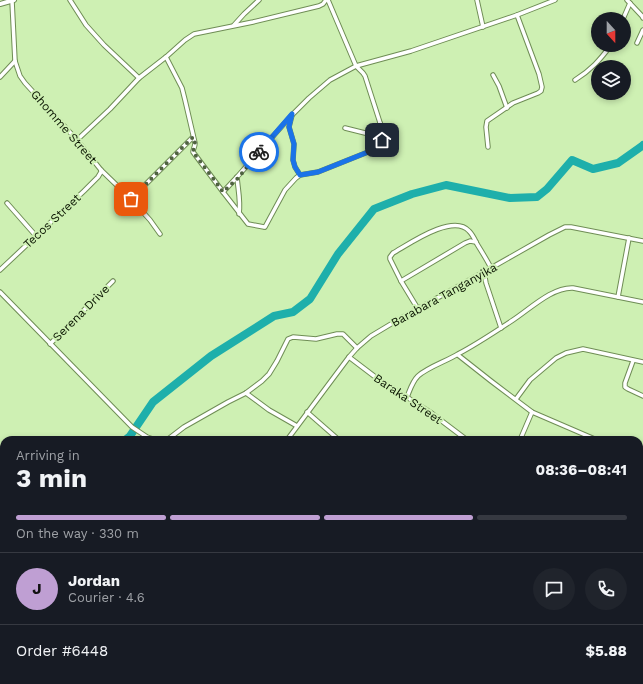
<!DOCTYPE html>
<meta charset="utf-8">
<style>
body{margin:0;font-family:"Work Sans",sans-serif;background:#20242c;color:#f1f3f6;height:100vh;display:flex;flex-direction:column;font-size:15px;white-space:nowrap}
*{box-sizing:border-box;margin:0}
p{font-size:13px;color:#9ea1a6}
.icon{flex:none;width:22px;height:22px;fill:none;stroke:currentColor;stroke-width:2;stroke-linecap:round;stroke-linejoin:round}
.map{position:relative;flex:1;overflow:hidden}
.side{position:absolute;left:0px;top:436px;width:643px;height:248px;display:flex;flex-direction:column;background:#171b24;border-radius:12px 12px 0 0;box-shadow:0 2px 6px #0003}
.side>*{flex:none}
.needle{width:26px;rotate:159deg}
.fabs{position:absolute;left:591px;top:12px;display:grid;gap:8px}
.fabs a{display:grid;place-items:center;width:40px;height:40px;border-radius:50%;background:#171b24;box-shadow:0 2px 6px #0003;font-size:20px}
.pin{position:absolute;display:grid;place-items:center;width:34px;height:34px;color:#fff;margin:-17px;border-radius:8px;box-shadow:0 2px 6px #0006}
.courier{position:absolute;display:grid;place-items:center;width:40px;height:40px;margin:-20px;border:3px solid #1a73e8;border-radius:50%;background:#fff;color:#222;box-shadow:0 1px 5px #0007}
.summary em{font-style:normal;font-weight:700}
.summary div{display:flex;flex-direction:column-reverse}
.summary{display:flex;align-items:center;justify-content:space-between;height:68px;padding:0 16px}
h1{font-size:26px;font-weight:700;line-height:30px}
.bar{display:grid;grid-template-columns:repeat(4,1fr);gap:6px 4px;align-content:center;height:48px;padding:0 16px}
.bar i{height:5px;border-radius:3px;background:#363941}
.bar .selected{background:#bf9fd3}
.bar p{grid-column:span 4}
.line{display:flex;align-items:center;gap:10px;padding:0 16px;border-top:1px solid #363941}
.line div{flex:1}
.round{display:grid;place-items:center;flex:none;width:42px;height:42px;border-radius:21px;background:#20242c}
.map>svg:first-child{display:block}
.water{fill:#1eafab}
.lines{fill:none;stroke-linecap:round;stroke-linejoin:round}
.river{stroke:#1eafab;stroke-width:8}
.minor-casing{stroke:#6f8d55;stroke-width:5.5}
.tertiary-casing{stroke:#6f8d55;stroke-width:6}
.minor{stroke:#fff;stroke-width:3.5}
.tertiary{stroke:#fff;stroke-width:4}
.done{stroke:#4f6240;stroke-width:4;stroke-dasharray:0 7.2}
.route{stroke:#1a73e8;stroke-width:5}
.labels{text-anchor:middle;stroke-width:4;stroke-linejoin:round;paint-order:stroke}
.street-label{font-size:12px;fill:#0b1602;stroke:#cef0b3}
</style>
<div class="map">
<svg width="643" height="684" viewBox="0 0 643 684">
<rect width="100%" height="100%" fill="#cef0b3"/>
<path class="water" d="M0,629l4,4v47h57l6,4h-67z"/>
<g class="lines">
<g class="river">
<path d="M125,440l5,-4 23,-34 58,-46 63,-40 19,-4 17,-13 28,-45 36,-45 38,-15 34,-9 64,13 27,-1 10,-8 25,-29 21,9 25,-6 24,-17 1,-1"/>
<path d="M0,507h4"/>
</g>
<g class="minor-casing">
<g id="minor">
<path d="M70,0l16,25 18,20 35,33"/>
<path d="M477,0l6,27"/>
<path d="M627,0l15,16 1,2"/>
<path d="M12,1l3,60 5,15 5,7 52,57 24,30 30,29 19,21 10,14"/>
<path d="M623,19l7,-16"/>
<path d="M234,25l10,-11 15,-14"/>
<path d="M637,43l6,-13"/>
<path d="M166,57l16,31 3,12 10,43c0,4 -2,6 -2,9l30,40 25,32 16,3"/>
<path d="M493,75l6,11 8,22"/>
<path d="M0,77l15,-16"/>
<path d="M575,80c16,-10 25,-20 36,-35"/>
<path d="M292,115l-3,12 5,17 -1,16 2,7 5,8"/>
<path d="M345,128l24,6c6,-1 8,-6 11,-11"/>
<path d="M77,140l33,-31 29,-31 27,-21 19,-17 9,-6 59,-12 66,-16 4,-2 3,-4"/>
<path d="M488,147l-2,-20 1,-6 26,-18 25,-10 3,-2 1,-4 -3,-13 -22,-59"/>
<path d="M237,177c1,13 4,25 2,37"/>
<path d="M223,192l14,-15 53,-60 19,-19 21,-18 26,-14 55,-15 106,-36 38,-15"/>
<path d="M131,199l62,-62"/>
<path d="M7,203l29,33"/>
<path d="M265,227l20,-37 11,-12 4,-3 18,-3 55,-22 10,-12v-6l-18,-56 -2,-3 -7,-7 -28,-66"/>
<path d="M0,270l84,-79 14,-14 3,-5v-2"/>
<path d="M484,272l2,11 15,45"/>
<path d="M401,281l64,-38 5,-2 6,1"/>
<path d="M0,292l132,135 15,10 9,3"/>
<path d="M618,297l11,-59"/>
<path d="M418,309l-17,-28 -11,-22v-2l3,-4c16,-9 60,-40 76,-22 4,4 6,9 8,13 5,8 10,16 14,24"/>
<path d="M50,344l63,-63"/>
<path d="M458,355l33,26 41,31 65,28"/>
<path d="M349,357l25,19 56,36 37,28"/>
<path d="M633,361l-8,22v4l3,2 15,7"/>
<path d="M246,393l23,17 28,16"/>
<path d="M407,397c3,-7 5,-15 11,-21 10,-9 29,-15 40,-22 19,-10 37,-22 55,-34 17,-11 39,-33 60,-32l70,14"/>
<path d="M516,399l14,-19 26,-22 10,-5 17,-4 60,13"/>
<path d="M307,412l32,28"/>
<path d="M167,440l17,-13 44,-25 18,-9 16,-12 7,-7 8,-13 11,-22 5,-2 23,2 21,-5h6l14,14"/>
<path d="M287,440l62,-83 8,-9 14,-12 25,-15 95,-53 58,-33 16,-8h6l72,14"/>
<path d="M520,440l12,-28"/>
<path d="M639,457l4,2"/>
<path d="M639,502l4,-10"/>
<path d="M639,525l4,2"/>
<path d="M639,556l4,-7"/>
<path d="M639,622l4,3"/>
<path d="M234,680l3,4"/>
<path d="M397,680l4,4"/>
<path d="M596,680l5,4"/>
<path d="M341,684l5,-4"/>
<path d="M473,684l3,-4"/>
<path d="M558,684l3,-4"/>
</g>
</g>
<g class="tertiary-casing">
<path id="tertiary" d="M0,4l14,-4"/>
</g>
<use href="#minor" class="minor"/>
<use href="#tertiary" class="tertiary"/>
</g>
<g class="lines">
<path class="done" d="M131,199l62,-62 2,6 -2,9 25,33 5,7 15,-14 21,-26"/>
<path class="route" d="M259,152l33,-38 -3,13 5,17 -1,16 2,7 5,8 18,-3 50,-20 7,-4 7,-8"/>
</g>
<g class="labels">
<g class="street-label">
<text transform="translate(64 127) rotate(49)" y="4">Ghomme Street</text>
<text transform="translate(52 221) rotate(-43)" y="4">Tecos Street</text>
<text transform="translate(444 295) rotate(-29)" y="4">Barabara Tanganyika</text>
<text transform="translate(81 313) rotate(-45)" y="4">Serena Drive</text>
<text transform="translate(408 399) rotate(34)" y="4">Baraka Street</text>
</g>
</g>
</svg>
<div class="fabs">
<a><svg class="needle" viewBox="-14 -14 28 28"><path d="M0-13l5 13h-10z" fill="#e53935"/><path d="M0 13l5-13h-10z" fill="#9ea1a6"/></svg></a>
<a><svg class="icon" aria-label="layers" viewBox="0 0 24 24"><path d="M12 4l9 5-9 5-9-5zM3 14l9 5 9-5"/></svg></a>
</div>
<div class="pin" style="left:131px;top:199px;background:#ea580c"><svg class="icon" aria-label="bag" viewBox="0 0 24 24"><path d="M5 8h14l-1 12H6zM9 8a3 3 0 0 1 6 0"/></svg></div>
<div class="pin" style="left:382px;top:140px;background:#1f2937"><svg class="icon" aria-label="home" viewBox="0 0 24 24"><path d="M3 11l9-7 9 7M6 9v11h12V9"/></svg></div>
<div class="courier" style="left:259px;top:152px"><svg class="icon" aria-label="bike" viewBox="0 0 24 24"><circle cx="6" cy="16" r="4"/><circle cx="18" cy="16" r="4"/><path d="M6 16l4-8h5l3 8M10 8l3 8H6M13 5h3"/></svg></div>
<section class="side">
<div class="summary"><div><h1>3 min</h1><p>Arriving in</p></div><em>08:36–08:41</em></div>
<div class="bar"><i class="selected"></i><i class="selected"></i><i class="selected"></i><i></i><p>On the way · 330 m</p></div>
<div class="line" style="height:72px"><b class="round" style="background:#bf9fd3;color:#111">J</b><div><b>Jordan</b><p>Courier · 4.6</p></div><a class="round"><svg class="icon" aria-label="chat" viewBox="0 0 24 24"><path d="M4 5h16v11H9l-5 4z"/></svg></a><a class="round"><svg class="icon" aria-label="phone" viewBox="0 0 24 24"><path d="M5 4h4l2 5-3 2q2 4 5 5l2-3 5 2v4C11 20 4 13 5 4z"/></svg></a></div>
<div class="line" style="height:52px"><div>Order #6448</div><b>$5.88</b></div>
</section>
</div>
